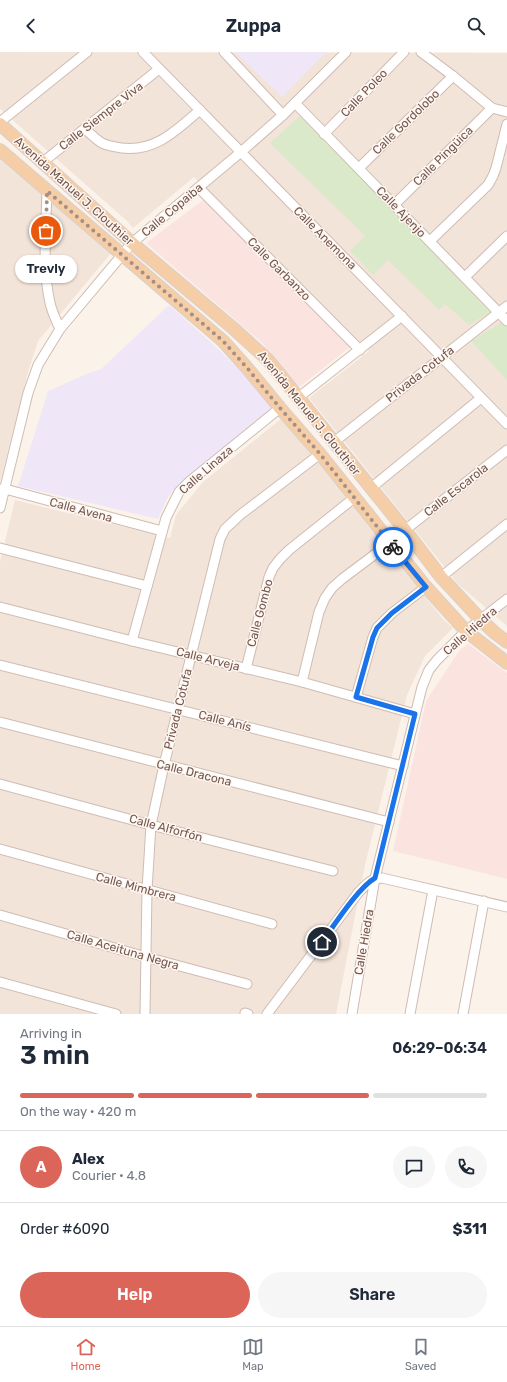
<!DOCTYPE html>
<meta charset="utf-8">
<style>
body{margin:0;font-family:Rubik,sans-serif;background:#f6f6f7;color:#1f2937;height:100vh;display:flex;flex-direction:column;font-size:15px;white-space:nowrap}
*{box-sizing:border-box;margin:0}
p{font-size:13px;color:#747a83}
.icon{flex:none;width:22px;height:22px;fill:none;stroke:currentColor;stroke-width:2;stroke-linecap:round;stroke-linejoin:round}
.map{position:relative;height:962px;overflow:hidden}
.panel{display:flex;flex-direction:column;background:#fff;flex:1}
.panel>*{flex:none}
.pin{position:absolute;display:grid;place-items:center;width:34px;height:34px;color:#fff;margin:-17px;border:2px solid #fff;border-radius:50%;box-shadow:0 1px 4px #0007}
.courier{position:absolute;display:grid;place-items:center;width:40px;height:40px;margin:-20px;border:3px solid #1a73e8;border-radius:50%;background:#fff;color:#222;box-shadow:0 1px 5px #0007}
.bubble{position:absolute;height:28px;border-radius:14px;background:#fff;box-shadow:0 1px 3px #0004;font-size:13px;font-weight:600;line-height:28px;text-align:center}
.headline em{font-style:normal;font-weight:600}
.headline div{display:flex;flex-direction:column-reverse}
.headline{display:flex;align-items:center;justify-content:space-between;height:68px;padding:0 20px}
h1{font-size:26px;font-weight:600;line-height:30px}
.bar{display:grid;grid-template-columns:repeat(4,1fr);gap:6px 4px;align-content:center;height:48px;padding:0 20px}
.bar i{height:5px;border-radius:3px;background:#e0e1e3}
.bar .current{background:#dc6559}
.bar p{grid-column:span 4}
.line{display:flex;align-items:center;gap:10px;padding:0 20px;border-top:1px solid #e0e1e3}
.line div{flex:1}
.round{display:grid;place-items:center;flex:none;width:42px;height:42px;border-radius:21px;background:#f6f6f7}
.button{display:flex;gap:8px;margin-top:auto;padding:8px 20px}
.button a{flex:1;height:46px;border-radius:24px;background:#dc6559;color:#fff;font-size:16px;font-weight:600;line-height:46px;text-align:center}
.button a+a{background:#f6f6f7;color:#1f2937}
header{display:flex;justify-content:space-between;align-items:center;height:52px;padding:0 20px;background:#fff;font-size:18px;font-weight:600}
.tab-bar{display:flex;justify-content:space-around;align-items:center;height:56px;border-top:1px solid #e0e1e3;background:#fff;font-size:11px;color:#747a83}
.tab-bar a{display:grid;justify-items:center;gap:2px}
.tab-bar .current{color:#dc6559}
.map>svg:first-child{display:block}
.residential{fill:#f3e4d9}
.commercial{fill:#fbe4df}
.education{fill:#efe7f8}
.green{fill:#dae9c9}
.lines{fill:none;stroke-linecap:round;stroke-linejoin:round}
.minor-casing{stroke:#cfbcb3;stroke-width:11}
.major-casing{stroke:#d8d0ce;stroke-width:14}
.minor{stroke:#fff;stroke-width:9}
.major{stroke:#f5cea8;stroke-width:12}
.done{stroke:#a48e85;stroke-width:4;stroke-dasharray:0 7.2}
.route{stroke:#1a73e8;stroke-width:5}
.labels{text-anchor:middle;stroke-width:3;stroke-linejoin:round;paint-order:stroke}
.street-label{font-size:12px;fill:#75574f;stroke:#fef7f1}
</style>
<header><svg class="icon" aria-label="back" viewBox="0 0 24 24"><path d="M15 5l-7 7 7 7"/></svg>Zuppa<svg class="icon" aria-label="search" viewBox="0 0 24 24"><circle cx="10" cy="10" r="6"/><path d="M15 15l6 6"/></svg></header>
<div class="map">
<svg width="507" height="962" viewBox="0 0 507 962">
<rect width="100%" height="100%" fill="#fbf3ea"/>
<g class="residential">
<path d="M0,0l507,1v573l-49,-42 -106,-133 -43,-53 60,-47 -175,-174 -61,51 -6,-7 -127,-112z"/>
<path d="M0,108l111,93 -73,88 -10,31 -28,110z"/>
<path d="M282,366l133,167 30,36 8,7 -28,28 -18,39 -42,170 -29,149h-336v-452l15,-62 155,38 6,-23 27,-33z"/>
</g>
<g class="commercial">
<path d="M211,142l147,147 -60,47 -36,-45 -116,-100z"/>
<path d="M468,592l39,29v206l-114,-28 33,-150 33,-50z"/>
</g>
<g class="education">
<path d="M235,0h91l-44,45z"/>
<path d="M169,253l44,39 41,40 21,25 -96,75 -11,13 -10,22 -140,-33 30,-95 43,-19 9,-2z"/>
</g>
<g class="green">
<path d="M300,64l192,195 -23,14 -24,-21 -6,6 -51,-50 -15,15 -23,-24 15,-15 -95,-93z"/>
<path d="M504,269l3,3v56l-36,-39z"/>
</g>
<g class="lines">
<g class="minor-casing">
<g id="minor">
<path d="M143,0l364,372"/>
<path d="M224,0l59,63"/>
<path d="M421,0l32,24 39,32 15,4"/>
<path d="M295,51l212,218"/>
<path d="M0,70l87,-70"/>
<path d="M85,77c5,4 11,11 17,14 6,3 14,4 20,5 34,4 54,-18 78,-38"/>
<path d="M324,82l80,-82"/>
<path d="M43,110l116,-93"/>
<path d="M359,116l94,-92"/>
<path d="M199,136l161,162"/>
<path d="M47,139c-1,37 -5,76 3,112 2,9 6,17 10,26"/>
<path d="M395,152l97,-96"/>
<path d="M430,189l58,-56 5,-9 3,-8 11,-44"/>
<path d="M465,225l42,-41"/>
<path d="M299,345l103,-81"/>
<path d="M334,390l173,-136"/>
<path d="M371,436l110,-90"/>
<path d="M0,437h5l157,42"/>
<path d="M0,456l28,-115 10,-28 22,-36 72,-86 109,-91 42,-37 63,-63"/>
<path d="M405,478l102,-80"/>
<path d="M0,496l147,38"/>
<path d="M441,525l66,-53"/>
<path d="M0,555l132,34 170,41 113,32"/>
<path d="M132,589l34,-123 13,-26 11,-11 90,-73"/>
<path d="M0,613l403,101"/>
<path d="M246,617l23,-92 4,-9 7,-9 9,-9 65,-52"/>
<path d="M302,630l17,-70 6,-14 7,-10 10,-9 48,-36"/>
<path d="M356,645l17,-60 4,-9 15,-15 34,-26"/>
<path d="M0,670l389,100"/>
<path d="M0,732l151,41 182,46"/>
<path d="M0,797l272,75"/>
<path d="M0,863l146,42 101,27"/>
<path d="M0,930l116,32"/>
<path d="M245,961l3,1"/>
<path d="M145,962l2,-124 4,-65 13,-60 56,-226 5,-10 15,-14 80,-61"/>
<path d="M267,962l91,-121c7,-7 12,-15 24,-15l125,29"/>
<path d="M352,962l23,-136 47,-191 7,-17 8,-10 29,-29 41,-32"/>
<path d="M410,962l23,-124"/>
<path d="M463,962l21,-113"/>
</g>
</g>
<g class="major-casing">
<g id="major">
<path d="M0,72l132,119 102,86 34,31 137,170 36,47 40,43 14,13 12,9"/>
<path d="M0,98l223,191 25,28 32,39 40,46 106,133 40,44 41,32"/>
</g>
</g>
<use href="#minor" class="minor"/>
<use href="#major" class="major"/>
</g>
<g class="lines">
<path class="done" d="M46,179l1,-40 176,150 25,28 32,39 40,46 73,93"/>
<path class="route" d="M322,890c13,-18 36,-54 53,-64l40,-164 -59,-17 17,-60 4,-9 15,-15 34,-26 -33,-40"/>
</g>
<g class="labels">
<g class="street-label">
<text transform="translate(364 41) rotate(-46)" y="4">Calle Poleo</text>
<text transform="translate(101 64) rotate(-38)" y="4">Calle Siempre Viva</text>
<text transform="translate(406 70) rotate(-44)" y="4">Calle Gordolobo</text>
<text transform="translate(443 104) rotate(-45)" y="4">Calle Pingüica</text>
<text transform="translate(74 139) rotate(42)" y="4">Avenida Manuel J. Clouthier</text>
<text transform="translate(172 158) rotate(-40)" y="4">Calle Copaiba</text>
<text transform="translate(401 160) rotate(46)" y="4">Calle Ajenjo</text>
<text transform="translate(325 186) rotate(45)" y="4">Calle Anemona</text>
<text transform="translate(279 217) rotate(45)" y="4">Calle Garbanzo</text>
<text transform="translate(420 322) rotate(-38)" y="4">Privada Cotufa</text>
<text transform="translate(309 361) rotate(51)" y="4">Avenida Manuel J. Clouthier</text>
<text transform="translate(206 418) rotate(-41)" y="4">Calle Linaza</text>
<text transform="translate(456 438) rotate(-38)" y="4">Calle Escarola</text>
<text transform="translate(81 458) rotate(15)" y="4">Calle Avena</text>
<text transform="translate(260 561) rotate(-75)" y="4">Calle Gombo</text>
<text transform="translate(470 579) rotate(-41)" y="4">Calle Hiedra</text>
<text transform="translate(208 607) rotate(14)" y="4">Calle Arveja</text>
<text transform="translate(178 657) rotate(-76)" y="4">Privada Cotufa</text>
<text transform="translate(225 669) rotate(14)" y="4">Calle Anís</text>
<text transform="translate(194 721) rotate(14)" y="4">Calle Dracona</text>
<text transform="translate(166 776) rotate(15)" y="4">Calle Alforfón</text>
<text transform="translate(136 835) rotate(15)" y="4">Calle Mimbrera</text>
<text transform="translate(364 890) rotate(-80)" y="4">Calle Hiedra</text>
<text transform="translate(123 898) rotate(16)" y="4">Calle Aceituna Negra</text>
</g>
</g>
</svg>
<div class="pin" style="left:46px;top:179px;background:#ea580c"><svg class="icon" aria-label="bag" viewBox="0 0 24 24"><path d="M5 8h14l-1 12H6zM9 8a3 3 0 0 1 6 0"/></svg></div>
<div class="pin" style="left:322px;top:890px;background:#1f2937"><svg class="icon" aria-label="home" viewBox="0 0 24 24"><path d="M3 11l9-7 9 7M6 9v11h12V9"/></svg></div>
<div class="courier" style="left:393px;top:495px"><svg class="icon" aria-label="bike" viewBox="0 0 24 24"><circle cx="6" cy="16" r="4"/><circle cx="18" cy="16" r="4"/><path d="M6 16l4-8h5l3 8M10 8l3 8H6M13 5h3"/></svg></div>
<div class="bubble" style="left:15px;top:203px;width:62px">Trevly</div>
</div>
<section class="panel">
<div class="headline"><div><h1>3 min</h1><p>Arriving in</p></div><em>06:29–06:34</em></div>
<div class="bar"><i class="current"></i><i class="current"></i><i class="current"></i><i></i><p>On the way · 420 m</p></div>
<div class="line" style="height:72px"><b class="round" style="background:#dc6559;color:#fff">A</b><div><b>Alex</b><p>Courier · 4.8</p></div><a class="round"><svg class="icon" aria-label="chat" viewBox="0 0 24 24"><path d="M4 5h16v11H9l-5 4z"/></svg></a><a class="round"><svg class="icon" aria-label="phone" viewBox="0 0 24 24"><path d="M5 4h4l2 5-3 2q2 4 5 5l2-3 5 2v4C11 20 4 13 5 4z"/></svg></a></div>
<div class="line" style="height:52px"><div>Order #6090</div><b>$311</b></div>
<div class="button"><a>Help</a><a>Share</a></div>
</section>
<nav class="tab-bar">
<a class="current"><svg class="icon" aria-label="home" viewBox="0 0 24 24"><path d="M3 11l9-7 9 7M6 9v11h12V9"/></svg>Home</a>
<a><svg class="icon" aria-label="map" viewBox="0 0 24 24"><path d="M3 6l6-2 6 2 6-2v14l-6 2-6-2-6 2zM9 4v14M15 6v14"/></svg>Map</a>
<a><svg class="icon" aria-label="saved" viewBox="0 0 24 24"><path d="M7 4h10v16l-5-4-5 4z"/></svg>Saved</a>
</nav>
